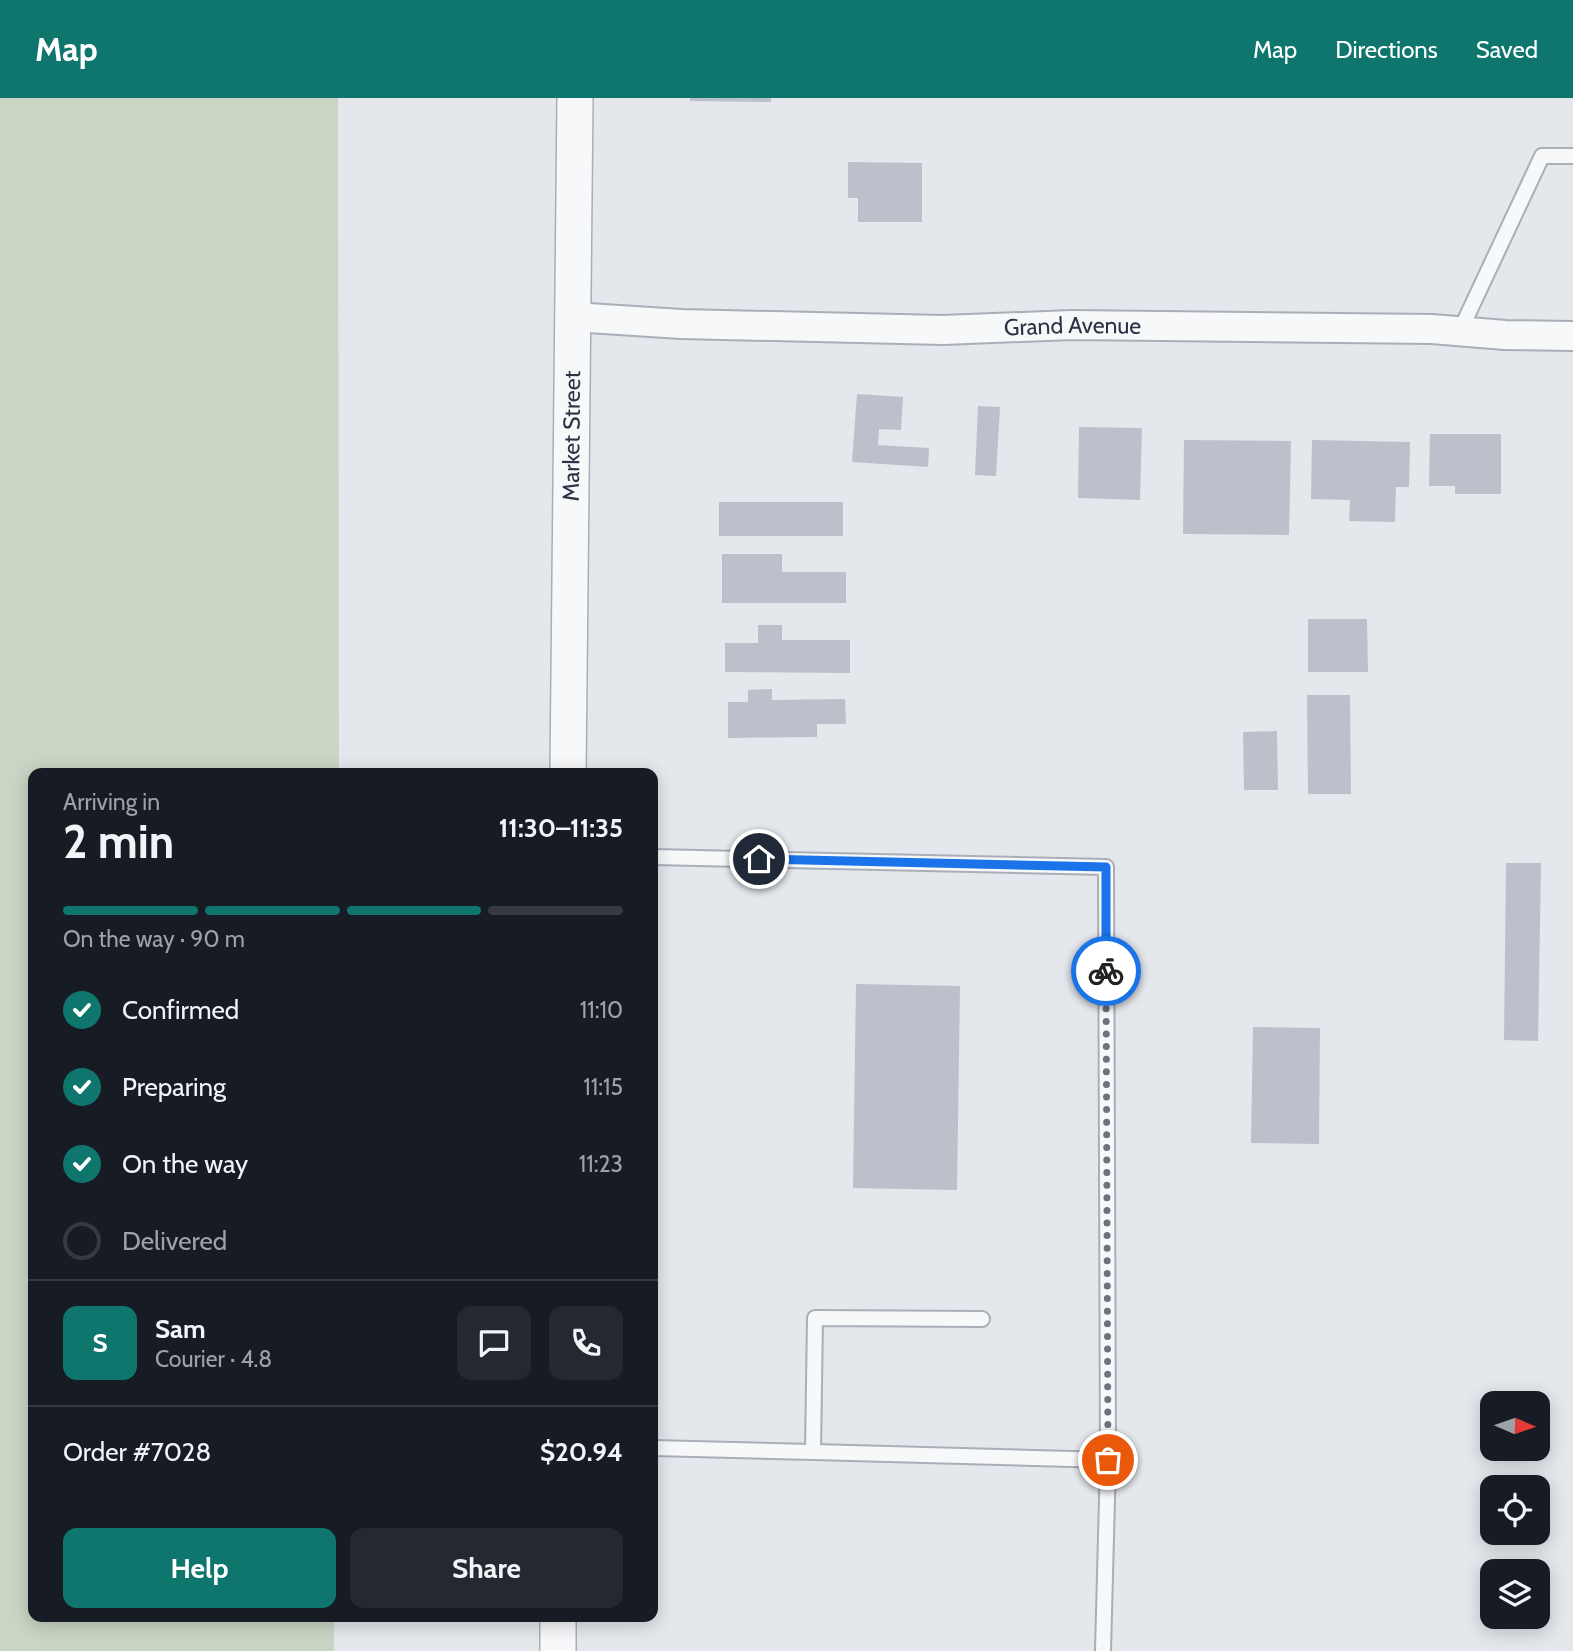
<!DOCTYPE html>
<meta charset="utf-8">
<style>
body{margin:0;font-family:Cabin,sans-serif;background:#242831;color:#f1f3f6;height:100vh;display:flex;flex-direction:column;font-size:26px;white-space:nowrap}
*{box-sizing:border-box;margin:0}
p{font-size:23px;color:#9ea1a6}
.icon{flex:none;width:38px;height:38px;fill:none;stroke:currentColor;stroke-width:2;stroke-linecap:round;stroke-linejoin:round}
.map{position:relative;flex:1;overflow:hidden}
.drawer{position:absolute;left:28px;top:670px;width:630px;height:854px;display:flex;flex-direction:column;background:#171b24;border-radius:14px;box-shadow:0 4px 18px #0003}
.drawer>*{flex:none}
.needle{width:46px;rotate:92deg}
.fabs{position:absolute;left:1480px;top:1293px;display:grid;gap:14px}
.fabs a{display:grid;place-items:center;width:70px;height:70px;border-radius:14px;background:#171b24;box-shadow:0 4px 18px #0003;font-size:35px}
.pin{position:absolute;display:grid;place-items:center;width:60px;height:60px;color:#fff;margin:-30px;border:4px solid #fff;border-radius:50%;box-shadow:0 2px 7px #0007}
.courier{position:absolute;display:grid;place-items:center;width:70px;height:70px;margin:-35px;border:5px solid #1a73e8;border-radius:50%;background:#fff;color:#222;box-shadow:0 2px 9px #0007}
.overview em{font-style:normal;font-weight:800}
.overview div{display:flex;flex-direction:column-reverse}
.overview{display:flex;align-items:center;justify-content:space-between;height:119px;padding:0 35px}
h1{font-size:46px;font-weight:800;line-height:52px}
.bar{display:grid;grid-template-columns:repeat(4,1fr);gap:10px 7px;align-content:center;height:84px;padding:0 35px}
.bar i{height:9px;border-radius:5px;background:#363941}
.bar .selected{background:#0f766e}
.bar p{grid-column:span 4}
.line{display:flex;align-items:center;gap:18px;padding:0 35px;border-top:2px solid #363941}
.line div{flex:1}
.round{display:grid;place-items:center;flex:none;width:74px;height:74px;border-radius:14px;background:#242831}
ol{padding:0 35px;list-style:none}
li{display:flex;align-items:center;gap:21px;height:77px}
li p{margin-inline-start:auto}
li .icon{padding:7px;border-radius:50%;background:#0f766e;color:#fff;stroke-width:4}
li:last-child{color:#9ea1a6}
li i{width:38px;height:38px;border:4px solid #363941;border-radius:50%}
.primary-button{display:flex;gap:14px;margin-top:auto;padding:14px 35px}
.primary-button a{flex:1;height:80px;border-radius:14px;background:#0f766e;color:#fff;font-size:28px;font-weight:800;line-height:80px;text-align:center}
.primary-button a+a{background:#242831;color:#f1f3f6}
header{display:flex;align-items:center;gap:42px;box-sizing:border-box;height:98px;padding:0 35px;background:#0f766e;color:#fff}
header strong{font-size:33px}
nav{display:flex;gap:38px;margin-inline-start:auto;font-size:24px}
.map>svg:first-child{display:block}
.green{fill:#c9d6c5}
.building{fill:#bbc0ca}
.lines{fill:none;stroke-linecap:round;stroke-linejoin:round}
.service-casing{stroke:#a9aeb7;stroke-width:18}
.minor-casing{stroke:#a9aeb7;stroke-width:32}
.tertiary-casing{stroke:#a9aeb7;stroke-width:38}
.service{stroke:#f7f8fa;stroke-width:14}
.minor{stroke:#f7f8fa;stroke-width:28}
.tertiary{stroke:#f7f8fa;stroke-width:35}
.done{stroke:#6c737f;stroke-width:7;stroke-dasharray:0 12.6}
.route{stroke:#1a73e8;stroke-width:9}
.labels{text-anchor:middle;stroke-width:5;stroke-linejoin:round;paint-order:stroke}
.street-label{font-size:23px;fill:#2b3445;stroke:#f4f6f9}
</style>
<header>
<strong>Map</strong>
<nav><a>Map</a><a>Directions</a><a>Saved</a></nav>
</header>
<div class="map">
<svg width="1573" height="1553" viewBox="0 0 1573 1553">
<rect width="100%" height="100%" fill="#e4e7ec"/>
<path class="green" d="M0,0h338l1,675 -306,1v843h301v34h-334z"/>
<g class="building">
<path d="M690,0h81v4l-81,-1z"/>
<path d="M848,64l74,1v59h-64v-24h-10z"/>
<path d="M857,296l46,3 -2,33 -22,-1 -1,16 51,3 -1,19 -76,-5z"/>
<path d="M978,308l22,1 -4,69 -21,-1z"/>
<path d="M1079,329l63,1 -2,72 -62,-2z"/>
<path d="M1430,336h71v60h-46v-8h-26z"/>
<path d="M1184,342l107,1 -2,94 -106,-1z"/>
<path d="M1312,342l98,2 -1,45h-13l-1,35 -46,-1 1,-21 -39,-1z"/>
<rect x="719" y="404" width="124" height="34"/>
<path d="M722,456h60v18h64v31h-124z"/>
<path d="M1308,521h59l1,53h-60z"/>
<path d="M758,527h24v15h68v33l-125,-1v-29h33z"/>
<path d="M772,591v11l73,-1 1,25h-29v13l-89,1v-36h20v-12z"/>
<path d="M1307,597h43l1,99h-43z"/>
<path d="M1277,633l1,59h-34l-1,-58z"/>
<path d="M1506,765h35l-3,178 -34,-1z"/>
<path d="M856,886l104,2 -3,204 -104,-2z"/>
<path d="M1253,929l67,1 -1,116 -68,-1z"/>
</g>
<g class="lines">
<g class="service-casing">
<g id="service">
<path d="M1460,233l82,-175h31"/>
<path d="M653,759l453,10 2,593 -5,191"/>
<path d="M982,1221l-167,-1 -2,134 295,8"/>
<path d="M653,1350l160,4"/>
</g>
</g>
<g class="minor-casing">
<g id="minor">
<path id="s1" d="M573,219l108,7 262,6 129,-5 360,4 73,6 68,1"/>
</g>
</g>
<g class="tertiary-casing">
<g id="tertiary">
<path id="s2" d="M568,676l7,-676"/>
<path d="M558,1553v-34"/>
</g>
</g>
<use href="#service" class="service"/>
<use href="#minor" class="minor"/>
<use href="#tertiary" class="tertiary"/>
</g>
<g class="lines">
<path class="done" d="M1106,873l2,489"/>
<path class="route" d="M759,761l347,8v104"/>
</g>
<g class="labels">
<g class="street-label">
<text dy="8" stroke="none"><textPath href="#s1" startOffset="500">Grand Avenue</textPath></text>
<text dy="8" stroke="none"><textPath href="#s2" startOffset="338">Market Street</textPath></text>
</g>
</g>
</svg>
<div class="fabs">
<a><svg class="needle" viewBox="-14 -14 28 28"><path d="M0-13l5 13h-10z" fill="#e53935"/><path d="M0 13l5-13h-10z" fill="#9ea1a6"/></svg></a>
<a><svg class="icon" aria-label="locate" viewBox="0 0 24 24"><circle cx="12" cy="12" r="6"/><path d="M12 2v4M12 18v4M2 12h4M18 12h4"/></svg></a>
<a><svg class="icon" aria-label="layers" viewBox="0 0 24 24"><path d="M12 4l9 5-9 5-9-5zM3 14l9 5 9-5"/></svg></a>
</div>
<div class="pin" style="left:1108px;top:1362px;background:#ea580c"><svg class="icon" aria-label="bag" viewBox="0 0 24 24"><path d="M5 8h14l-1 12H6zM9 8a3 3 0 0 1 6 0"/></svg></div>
<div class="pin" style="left:759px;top:761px;background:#1f2937"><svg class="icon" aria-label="home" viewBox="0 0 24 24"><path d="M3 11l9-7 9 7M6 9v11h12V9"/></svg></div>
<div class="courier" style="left:1106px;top:873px"><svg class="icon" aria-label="bike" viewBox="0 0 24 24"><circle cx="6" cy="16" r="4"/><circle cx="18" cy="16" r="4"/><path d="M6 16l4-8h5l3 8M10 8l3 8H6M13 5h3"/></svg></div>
<section class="drawer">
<div class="overview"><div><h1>2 min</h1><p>Arriving in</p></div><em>11:30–11:35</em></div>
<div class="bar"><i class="selected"></i><i class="selected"></i><i class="selected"></i><i></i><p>On the way · 90 m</p></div>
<ol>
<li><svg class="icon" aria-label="check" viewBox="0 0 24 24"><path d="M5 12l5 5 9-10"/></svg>Confirmed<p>11:10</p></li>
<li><svg class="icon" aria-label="check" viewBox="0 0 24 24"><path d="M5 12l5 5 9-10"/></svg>Preparing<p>11:15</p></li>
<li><svg class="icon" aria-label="check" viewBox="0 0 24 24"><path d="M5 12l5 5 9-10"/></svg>On the way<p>11:23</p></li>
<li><i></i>Delivered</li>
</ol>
<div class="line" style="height:126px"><b class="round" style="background:#0f766e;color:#fff">S</b><div><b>Sam</b><p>Courier · 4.8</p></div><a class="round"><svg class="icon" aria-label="chat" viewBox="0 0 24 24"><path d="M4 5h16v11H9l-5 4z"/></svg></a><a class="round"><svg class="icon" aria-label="phone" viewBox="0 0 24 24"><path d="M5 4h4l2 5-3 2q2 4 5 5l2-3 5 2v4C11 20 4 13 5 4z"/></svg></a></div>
<div class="line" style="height:91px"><div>Order #7028</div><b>$20.94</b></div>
<div class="primary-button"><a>Help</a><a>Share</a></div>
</section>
</div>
